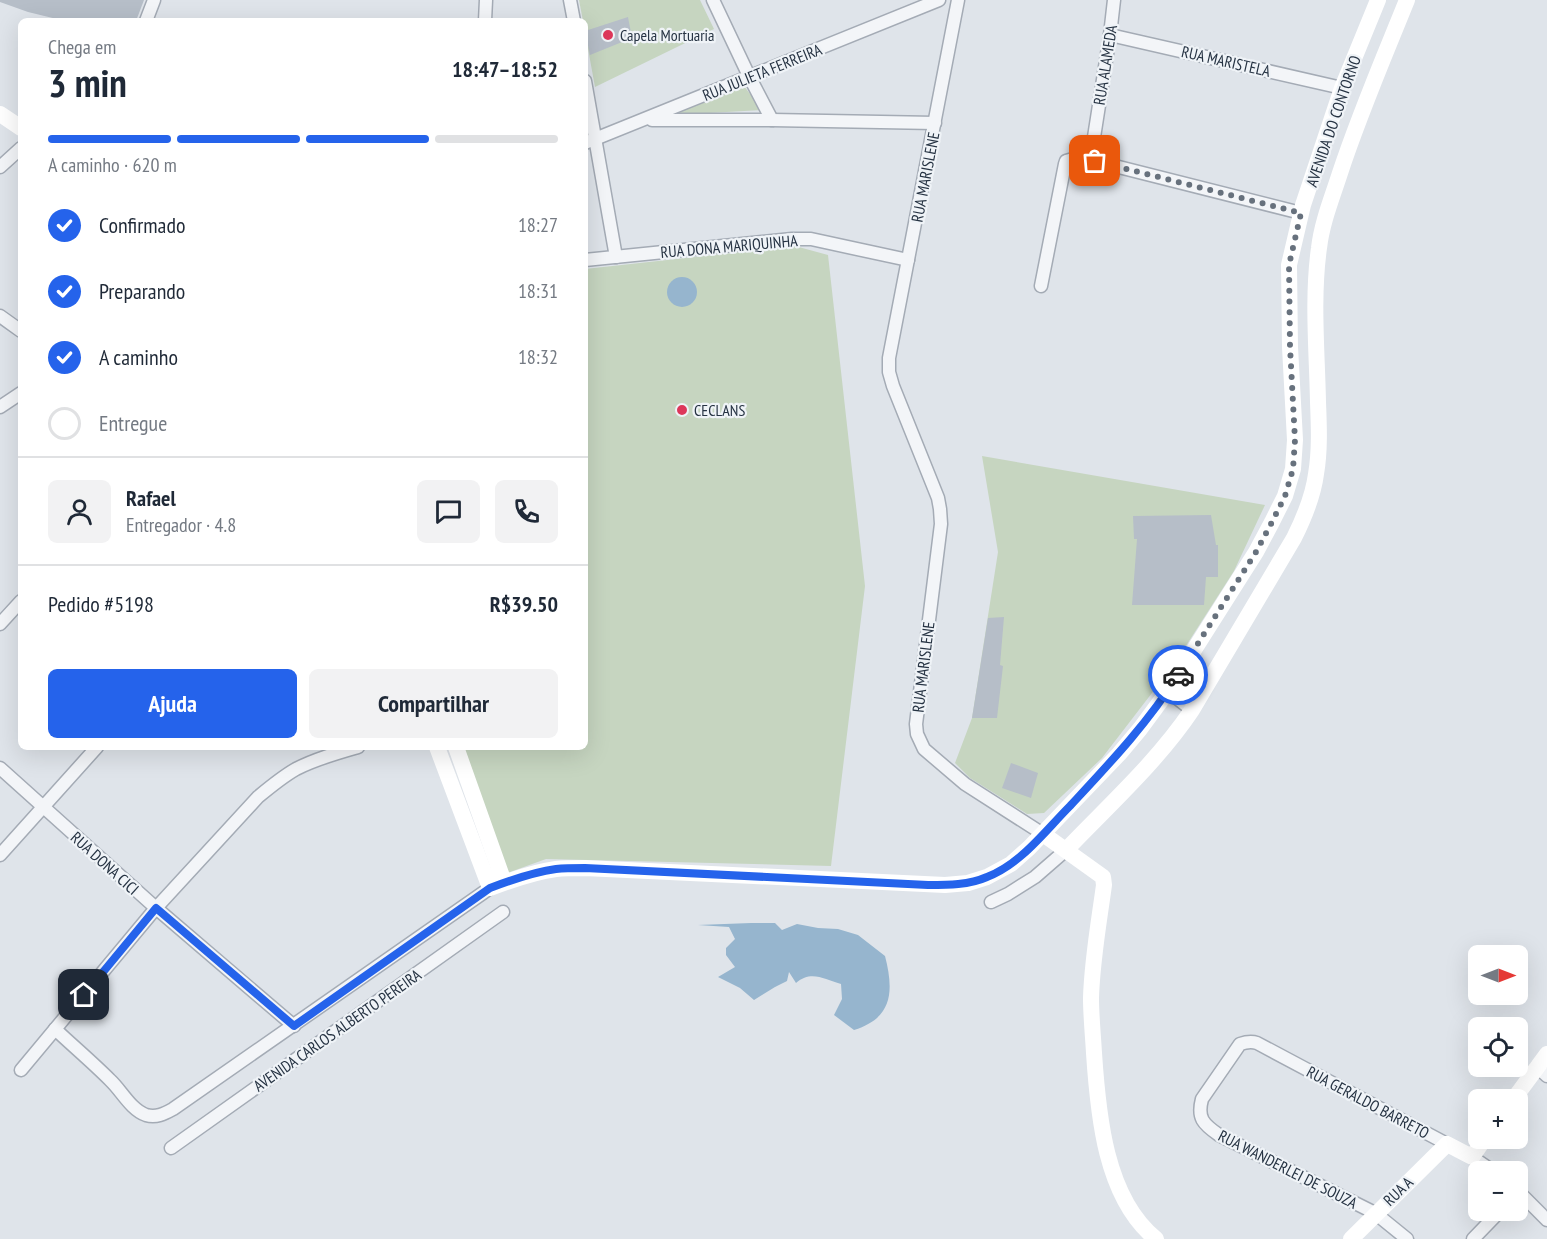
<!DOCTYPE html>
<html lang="pt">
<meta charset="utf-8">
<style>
body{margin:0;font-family:"PT Sans Narrow",sans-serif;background:#f2f2f3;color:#1f2937;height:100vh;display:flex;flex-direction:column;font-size:22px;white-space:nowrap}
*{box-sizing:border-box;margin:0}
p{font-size:20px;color:#747a83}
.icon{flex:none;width:33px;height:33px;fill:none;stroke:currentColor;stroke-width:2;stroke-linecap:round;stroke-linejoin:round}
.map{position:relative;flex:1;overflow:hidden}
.panel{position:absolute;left:18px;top:18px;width:570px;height:732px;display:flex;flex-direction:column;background:#fff;border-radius:9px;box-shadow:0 6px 24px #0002}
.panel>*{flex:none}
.needle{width:39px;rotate:90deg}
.controls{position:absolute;left:1468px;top:945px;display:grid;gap:12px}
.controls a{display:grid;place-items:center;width:60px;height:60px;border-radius:9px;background:#fff;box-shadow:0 6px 24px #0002;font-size:30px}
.pin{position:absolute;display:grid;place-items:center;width:51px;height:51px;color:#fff;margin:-26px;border-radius:12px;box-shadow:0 3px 9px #0006}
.courier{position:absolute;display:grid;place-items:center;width:60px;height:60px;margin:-30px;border:4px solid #2563eb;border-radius:50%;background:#fff;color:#222;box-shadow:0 2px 8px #0007}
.summary em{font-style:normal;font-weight:700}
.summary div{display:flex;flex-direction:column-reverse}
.summary{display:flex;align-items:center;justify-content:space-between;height:102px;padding:0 30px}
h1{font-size:39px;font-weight:700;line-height:45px}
.bar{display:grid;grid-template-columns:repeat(4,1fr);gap:9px 6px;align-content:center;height:72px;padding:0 30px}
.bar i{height:8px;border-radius:4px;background:#e0e1e3}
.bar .current{background:#2563eb}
.bar p{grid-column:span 4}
.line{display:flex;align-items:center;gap:15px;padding:0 30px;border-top:2px solid #e0e1e3}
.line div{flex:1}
.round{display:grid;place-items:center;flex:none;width:63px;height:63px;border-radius:9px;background:#f2f2f3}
ol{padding:0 30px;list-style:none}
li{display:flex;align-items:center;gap:18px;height:66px}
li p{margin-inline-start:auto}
li .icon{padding:6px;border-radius:50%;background:#2563eb;color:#fff;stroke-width:4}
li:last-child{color:#747a83}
li i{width:33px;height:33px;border:3px solid #e0e1e3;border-radius:50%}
.button{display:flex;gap:12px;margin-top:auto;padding:12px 30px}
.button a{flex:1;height:69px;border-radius:9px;background:#2563eb;color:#fff;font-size:24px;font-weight:700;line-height:69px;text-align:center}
.button a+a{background:#f2f2f3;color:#1f2937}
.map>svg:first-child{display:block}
.green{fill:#c6d5c0}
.water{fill:#96b5ce}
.building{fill:#b6bec8}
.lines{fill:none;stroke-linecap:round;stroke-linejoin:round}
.street-casing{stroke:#a4abb5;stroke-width:15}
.street{stroke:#f3f5f8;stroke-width:12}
.secondary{stroke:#fff;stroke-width:16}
.done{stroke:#67717d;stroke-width:6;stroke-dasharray:0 10.8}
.route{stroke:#2563eb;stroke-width:8}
.poi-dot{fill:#dd375a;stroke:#eff3f7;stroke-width:2}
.labels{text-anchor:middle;stroke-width:4.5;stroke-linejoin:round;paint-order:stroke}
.poi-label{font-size:16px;fill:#263343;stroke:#eff3f7;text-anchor:start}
.street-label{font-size:16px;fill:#263343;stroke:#eff3f7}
</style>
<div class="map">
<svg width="1547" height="1239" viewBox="0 0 1547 1239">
<rect width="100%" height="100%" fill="#dfe4ea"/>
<g class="green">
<path d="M579,0h121l14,29 -119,58 -10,-55v-11h-2z"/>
<path d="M744,86l18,24 -88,5 1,-7z"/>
<path d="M795,246l33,9 37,331 -34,280 -285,-7 -44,16 -43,-128h126v-478z"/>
<path d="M982,456l283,49 -31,66 -59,92 -73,95 -58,55 -17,1 -57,-36 -15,-15 17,-45 26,-166z"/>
</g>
<g class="water">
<circle cx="682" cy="292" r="15"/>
<path d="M751,923h24l7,7 15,-6 21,4 20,1 20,6 27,21c9,35 8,62 -31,74l-20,-15 8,-16 -1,-15c-17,-5 -30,-14 -45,-1l-7,-11 -2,9 -12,6 -21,13 -14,-12 -22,-11 17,-10 -9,-12v-7l9,-9 -6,-12 -31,-2z"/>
</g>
<g class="building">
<path d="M0,0h144l-8,21h-71l-37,-9 -28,-10z"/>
<path d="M628,17l4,21 -42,17 -5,-24z"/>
<path d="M1211,515l5,30h2v32h-12l-2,28h-72l5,-66h-3l-1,-23z"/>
<path d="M1004,617l-4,48 3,1 -6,52h-25l16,-100z"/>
<path d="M1011,763l27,10 -7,25 -29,-10z"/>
</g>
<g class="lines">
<g class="street-casing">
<g id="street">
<path d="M570,0l4,21"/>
<path d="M713,0l36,76 23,44"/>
<path d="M958,0l-69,358v14l4,14 45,112 2,11 1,15 -25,200 1,10 7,15 41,35 78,50"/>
<path d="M1114,0l-4,35 -18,115v6l3,5 206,52"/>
<path d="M146,21l8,-21"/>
<path d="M485,21l1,-21"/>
<path d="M1110,35l232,53"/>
<path d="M585,81l31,176"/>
<path d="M652,120h120l163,3"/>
<path d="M585,143l354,-143"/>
<path d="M0,167l21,-19"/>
<path d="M585,260l207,-21h19l97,21"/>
<path d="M1041,286l24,-122 1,-3 7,-2 22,2"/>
<path d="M0,316l21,15"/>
<path d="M0,407l21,-14"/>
<path d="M0,624l21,-23"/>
<path d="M1168,691l24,19"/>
<path d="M0,768l156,140 138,118"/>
<path d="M0,855l97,-108"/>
<path d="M991,902l17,-8 27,-17 31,-27"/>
<path d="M55,1029c18,17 37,33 55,51 11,10 21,30 36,35 10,3 18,-1 27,-6l317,-221"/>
<path d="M1537,1067l10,9"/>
<path d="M21,1070l135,-162 102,-111c12,-10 24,-20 38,-28 19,-10 41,-16 62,-22"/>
<path d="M171,1148l332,-236"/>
<path d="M1472,1157l22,15"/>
<path d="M1518,1191l29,29"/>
<path d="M1407,1239l-32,-26 -156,-78c-16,-11 -22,-17 -17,-36l38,-55c6,-2 11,-3 17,-1l190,101"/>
<path d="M1473,1239l28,-29"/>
</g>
</g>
<use href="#street" class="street"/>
<g class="secondary">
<path d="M0,114l21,14"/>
<path d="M437,747l53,141c21,-8 43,-16 66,-19 9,-1 19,-1 29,-1l360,17 23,-2 19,-6 24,-13 18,-16 90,-94 21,-25 28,-38 88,-139 16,-30 13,-26 8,-27 2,-29 -5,-93 -1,-82 14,-60 39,-117 36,-88"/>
<path d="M456,747l48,135"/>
<path d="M1043,834l60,43 1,8c-5,37 -12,75 -13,113 0,18 2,37 3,55 4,61 11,145 62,186"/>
<path d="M1066,850c43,-45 91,-88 126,-140l102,-172c10,-20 19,-41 22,-64 4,-23 3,-48 2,-72 -1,-51 -6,-104 1,-154 3,-26 13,-50 21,-75 19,-58 44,-116 67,-173"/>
<path d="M1513,1100l34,-46"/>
<path d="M1351,1239l96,-95 25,13 13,-19"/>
</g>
</g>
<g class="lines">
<path class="done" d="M1095,161l206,52 -12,52 1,82 5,93 -2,29 -8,27 -13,26 -16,30 -78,123"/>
<path class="route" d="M84,995l72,-87 138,118 196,-138c21,-8 44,-16 66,-19 9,-1 19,-1 29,-1l343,17c20,0 41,0 59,-8 34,-13 58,-46 83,-71 39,-42 78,-83 108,-131"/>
</g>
<g class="poi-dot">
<circle cx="608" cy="35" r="6"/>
<circle cx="682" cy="410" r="6"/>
</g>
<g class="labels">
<g class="poi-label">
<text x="620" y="41">Capela Mortuaria</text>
<text x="694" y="416">CECLANS</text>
</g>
<g class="street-label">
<text transform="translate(1226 61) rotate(13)" y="6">RUA MARISTELA</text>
<text transform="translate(1105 65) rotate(-81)" y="6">RUA ALAMEDA</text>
<text transform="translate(762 72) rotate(-22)" y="6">RUA JULIETA FERREIRA</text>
<text transform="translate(1333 121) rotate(-71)" y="6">AVENIDA DO CONTORNO</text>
<text transform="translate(925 177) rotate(-79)" y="6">RUA MARISLENE</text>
<text transform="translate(729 246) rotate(-5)" y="6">RUA DONA MARIQUINHA</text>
<text transform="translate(923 667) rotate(-83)" y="6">RUA MARISLENE</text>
<text transform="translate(105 863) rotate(42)" y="6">RUA DONA CICI</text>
<text transform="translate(337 1030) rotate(-35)" y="6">AVENIDA CARLOS ALBERTO PEREIRA</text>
<text transform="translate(1368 1102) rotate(28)" y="6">RUA GERALDO BARRETO</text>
<text transform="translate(1288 1169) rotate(27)" y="6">RUA WANDERLEI DE SOUZA</text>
<text transform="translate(1398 1191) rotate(-44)" y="6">RUA A</text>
</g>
</g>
</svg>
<div class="controls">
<a><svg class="needle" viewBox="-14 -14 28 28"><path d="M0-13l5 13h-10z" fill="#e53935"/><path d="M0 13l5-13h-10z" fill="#747a83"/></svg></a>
<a><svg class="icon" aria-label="locate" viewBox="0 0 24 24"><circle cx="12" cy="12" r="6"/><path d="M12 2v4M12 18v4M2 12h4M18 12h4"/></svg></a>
<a>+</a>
<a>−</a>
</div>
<div class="pin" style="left:1095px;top:161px;background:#ea580c"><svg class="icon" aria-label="bag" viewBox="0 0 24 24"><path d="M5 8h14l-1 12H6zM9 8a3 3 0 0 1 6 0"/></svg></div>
<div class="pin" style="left:84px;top:995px;background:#1f2937"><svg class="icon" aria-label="home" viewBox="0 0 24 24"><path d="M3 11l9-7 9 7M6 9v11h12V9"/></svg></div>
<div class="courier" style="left:1178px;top:675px"><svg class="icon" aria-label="car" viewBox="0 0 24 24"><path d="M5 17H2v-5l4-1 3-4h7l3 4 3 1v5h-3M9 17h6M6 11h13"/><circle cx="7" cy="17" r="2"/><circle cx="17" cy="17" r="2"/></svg></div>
<section class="panel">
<div class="summary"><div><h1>3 min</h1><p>Chega em</p></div><em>18:47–18:52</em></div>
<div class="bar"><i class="current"></i><i class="current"></i><i class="current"></i><i></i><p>A caminho · 620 m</p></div>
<ol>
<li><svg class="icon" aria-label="check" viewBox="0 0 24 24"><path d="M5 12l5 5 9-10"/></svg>Confirmado<p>18:27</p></li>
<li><svg class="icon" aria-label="check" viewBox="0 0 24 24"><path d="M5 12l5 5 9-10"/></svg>Preparando<p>18:31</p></li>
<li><svg class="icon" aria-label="check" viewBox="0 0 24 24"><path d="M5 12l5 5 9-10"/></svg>A caminho<p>18:32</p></li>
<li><i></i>Entregue</li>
</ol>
<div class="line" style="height:108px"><a class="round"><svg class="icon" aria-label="person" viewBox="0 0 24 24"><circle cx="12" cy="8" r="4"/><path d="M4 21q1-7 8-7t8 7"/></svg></a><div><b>Rafael</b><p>Entregador · 4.8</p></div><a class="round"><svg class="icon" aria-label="chat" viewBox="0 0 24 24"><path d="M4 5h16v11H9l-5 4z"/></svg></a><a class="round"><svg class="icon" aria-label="phone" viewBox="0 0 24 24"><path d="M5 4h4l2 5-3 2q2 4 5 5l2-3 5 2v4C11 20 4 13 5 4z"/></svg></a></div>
<div class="line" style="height:78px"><div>Pedido #5198</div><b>R$39.50</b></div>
<div class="button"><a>Ajuda</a><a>Compartilhar</a></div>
</section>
</div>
